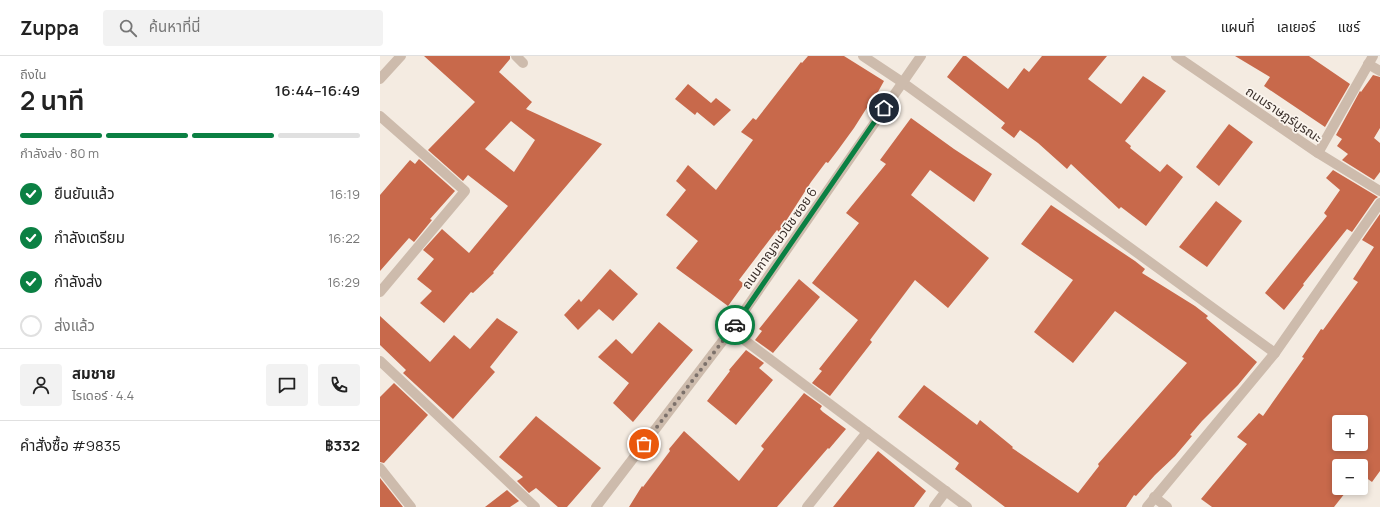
<!DOCTYPE html>
<html lang="th">
<meta charset="utf-8">
<style>
body{margin:0;font-family:Manrope,"Noto Sans Thai",sans-serif;background:#f2f2f2;color:#222;height:100vh;display:flex;flex-direction:column;font-size:15px;white-space:nowrap}
*{box-sizing:border-box;margin:0}
p{font-size:13px;color:#767676}
.icon{flex:none;width:22px;height:22px;fill:none;stroke:currentColor;stroke-width:2;stroke-linecap:round;stroke-linejoin:round}
.map{position:relative;flex:1;overflow:hidden}
.details{display:flex;flex-direction:column;background:#fff;width:380px}
.details>*{flex:none}
.fabs{position:absolute;left:952px;top:359px;display:grid;gap:8px}
.fabs a{display:grid;place-items:center;width:36px;height:36px;border-radius:4px;background:#fff;box-shadow:0 2px 6px #0003;font-size:20px}
.pin{position:absolute;display:grid;place-items:center;width:34px;height:34px;color:#fff;margin:-17px;border:2px solid #fff;border-radius:50%;box-shadow:0 1px 4px #0007}
.courier{position:absolute;display:grid;place-items:center;width:40px;height:40px;margin:-20px;border:3px solid #0b8043;border-radius:50%;background:#fff;color:#222;box-shadow:0 1px 5px #0007}
.head em{font-style:normal;font-weight:600}
.head div{display:flex;flex-direction:column-reverse}
.head{display:flex;align-items:center;justify-content:space-between;height:68px;padding:0 20px}
h1{font-size:26px;font-weight:600;line-height:30px}
.bar{display:grid;grid-template-columns:repeat(4,1fr);gap:6px 4px;align-content:center;height:48px;padding:0 20px}
.bar i{height:5px;border-radius:3px;background:#e0e0e0}
.bar .on{background:#0b8043}
.bar p{grid-column:span 4}
.line{display:flex;align-items:center;gap:10px;padding:0 20px;border-top:1px solid #e0e0e0}
.line div{flex:1}
.round{display:grid;place-items:center;flex:none;width:42px;height:42px;border-radius:4px;background:#f2f2f2}
ol{padding:0 20px;list-style:none}
li{display:flex;align-items:center;gap:12px;height:44px}
li p{margin-inline-start:auto}
li .icon{padding:4px;border-radius:50%;background:#0b8043;color:#fff;stroke-width:4}
li:last-child{color:#767676}
li i{width:22px;height:22px;border:2px solid #e0e0e0;border-radius:50%}
header{display:flex;align-items:center;gap:24px;box-sizing:border-box;height:56px;padding:0 20px;background:#fff;border-bottom:1px solid #e0e0e0}
header strong{font-size:19px}
nav{display:flex;gap:22px;margin-inline-start:auto;font-size:14px}
.search{width:280px;height:36px;background:#f2f2f2;display:flex;align-items:center;gap:10px;box-sizing:border-box;padding:0 14px;border-radius:4px;color:#767676;font-size:15px}
main{display:flex;flex:1;min-height:0}
.map>svg:first-child{display:block}
.building{fill:#c8694b;fill-rule:evenodd}
.lines{fill:none;stroke-linecap:round;stroke-linejoin:round}
.street{stroke:#cdbbac;stroke-width:10}
.done{stroke:#7c716b;stroke-width:4;stroke-dasharray:0 7.2}
.route{stroke:#0b8043;stroke-width:5}
.labels{text-anchor:middle;stroke-width:3.5;stroke-linejoin:round;paint-order:stroke}
.street-label{font-size:13px;fill:#3b302b;stroke:#fbf5ee}
</style>
<header>
<strong>Zuppa</strong>
<div class="search"><svg class="icon" aria-label="search" viewBox="0 0 24 24"><circle cx="10" cy="10" r="6"/><path d="M15 15l6 6"/></svg>ค้นหาที่นี่</div>
<nav><a>แผนที่</a><a>เลเยอร์</a><a>แชร์</a></nav>
</header>
<main>
<section class="details">
<div class="head"><div><h1>2 นาที</h1><p>ถึงใน</p></div><em>16:44–16:49</em></div>
<div class="bar"><i class="on"></i><i class="on"></i><i class="on"></i><i></i><p>กำลังส่ง · 80 m</p></div>
<ol>
<li><svg class="icon" aria-label="check" viewBox="0 0 24 24"><path d="M5 12l5 5 9-10"/></svg>ยืนยันแล้ว<p>16:19</p></li>
<li><svg class="icon" aria-label="check" viewBox="0 0 24 24"><path d="M5 12l5 5 9-10"/></svg>กำลังเตรียม<p>16:22</p></li>
<li><svg class="icon" aria-label="check" viewBox="0 0 24 24"><path d="M5 12l5 5 9-10"/></svg>กำลังส่ง<p>16:29</p></li>
<li><i></i>ส่งแล้ว</li>
</ol>
<div class="line" style="height:72px"><a class="round"><svg class="icon" aria-label="person" viewBox="0 0 24 24"><circle cx="12" cy="8" r="4"/><path d="M4 21q1-7 8-7t8 7"/></svg></a><div><b>สมชาย</b><p>ไรเดอร์ · 4.4</p></div><a class="round"><svg class="icon" aria-label="chat" viewBox="0 0 24 24"><path d="M4 5h16v11H9l-5 4z"/></svg></a><a class="round"><svg class="icon" aria-label="phone" viewBox="0 0 24 24"><path d="M5 4h4l2 5-3 2q2 4 5 5l2-3 5 2v4C11 20 4 13 5 4z"/></svg></a></div>
<div class="line" style="height:52px"><div>คำสั่งซื้อ #9835</div><b>฿332</b></div>
</section>
<div class="map">
<svg width="1000" height="451" viewBox="0 0 1000 451">
<rect width="100%" height="100%" fill="#f4ebe1"/>
<g class="building">
<path d="M44,0h86v3l-11,13 33,30 -6,7 76,35 -109,128 1,1 -21,20 -2,-1 -27,31 -24,-20 12,-12 -15,-12 17,-20 -11,-9 19,-21 27,24 39,-47 -40,-31 -5,6 -35,-31 47,-48zM131,65l24,19 -21,32 -29,-23z"/>
<path d="M428,0h36l40,25 -10,18 -1,-1 -19,30 -16,22 -10,13 -2,-1 -15,20 -32,50 -2,-2 -38,50 5,4 -16,22 -52,-38 22,-27 -32,-26 20,-25 -10,-9 12,-16 28,25 37,-50 -12,-8 12,-14 3,2 45,-58 1,1z"/>
<path d="M583,0h3l42,33 16,-21 5,4 13,-16h65l-19,23 33,25 22,-28 23,15 -41,50 6,5 -1,2 30,24 7,-8 16,13 -37,49 -25,-19 -2,2 -48,-45 -4,5 -29,-26 -18,-13 -6,8 -13,-10 4,-5 -58,-46z"/>
<path d="M855,0h74l41,28 -25,43 -61,-41 6,-9z"/>
<path d="M993,19l7,2v51l-6,10 6,5v29l-6,8 -32,-20 6,-6 -11,-8 5,-7 -6,-4 24,-44 1,1z"/>
<path d="M308,28l23,19 5,-5 15,12 -17,16 -17,-14 -2,3 -20,-16z"/>
<path d="M531,62l43,31 38,25 -18,28 -44,-32 -19,25 78,63 -41,50 -33,-28 -45,60 2,2 -42,54 -18,-13 10,-12 -3,-2 39,-49 -46,-37 47,-60 -13,-10 40,-49 -6,-4z"/>
<path d="M849,68l24,18 -34,44 -23,-19z"/>
<path d="M39,103l36,32 -25,28 2,1 -18,22 -5,-4 -29,33v-76l30,-35 5,4z"/>
<path d="M953,114l45,27 -3,2 -23,33 -5,-3 -44,55 1,1 -20,25 -19,-17 62,-77 -3,-3 16,-23 -14,-12z"/>
<path d="M836,145l26,20 -35,46 -28,-20z"/>
<path d="M671,149l84,56 10,8 -3,4 53,33 13,10 -2,2 51,44 -19,23 -36,36 -12,14 2,1 -17,20 -20,19 -19,21 -2,-1 -8,12h-121l-50,-38 4,-6 -61,-46 26,-32 53,40 3,-5 33,27 -1,1 66,45 21,-27 -1,-2 89,-101 -72,-52 -42,52 -39,-31 39,-52 -52,-36z"/>
<path d="M1000,158v257l-8,11 -11,-8v-8h-22v22h10l-15,19h-122l-11,-8 46,-55 -10,-7 22,-24 4,3 41,-58 -2,-1 19,-28 2,1 35,-48 -5,-3 21,-32 -12,-7zM959,366h22v22h-22z"/>
<path d="M230,213l28,25 -25,27 -14,-12 -21,21 -14,-15 15,-16 2,3z"/>
<path d="M419,223l21,18 -47,56 -18,-13 7,-9 -3,-2z"/>
<path d="M0,260l50,46 24,-27 16,14 27,-31 21,14 -28,35 5,5 -42,47 -50,-46 3,-3 -26,-25z"/>
<path d="M279,266l34,28 -60,72 -20,-19 16,-20 -31,-26 18,-18 16,15z"/>
<path d="M366,294l18,13 -5,5 14,12 -37,45 -29,-24 23,-30 -1,-1z"/>
<path d="M14,327l34,32 -44,48 -4,-1v-65z"/>
<path d="M424,337l18,13 -2,3 3,3 23,17 -17,20 -1,-1 -51,59h-148l13,-21 1,1 27,-36 -1,-2 15,-18 55,50 25,-32 -3,-3z"/>
<path d="M156,360l65,52 -34,39h-9l-22,-19 -7,5 -12,-12 6,-4 -24,-20z"/>
<path d="M498,395l48,40 -12,16h-81z"/>
<path d="M0,422l23,29h-23z"/>
<path d="M127,434l12,11 -9,6h-25z"/>
</g>
<g class="lines">
<g class="street">
<path d="M136,0l7,7"/>
<path d="M483,0l39,26 373,271"/>
<path d="M796,0l142,97 62,38"/>
<path d="M988,8l12,7"/>
<path d="M0,23l21,-23"/>
<path d="M0,60l85,75 -85,101"/>
<path d="M938,97l55,-97"/>
<path d="M351,274l236,177"/>
<path d="M0,305l155,146"/>
<path d="M0,412l31,39"/>
<path d="M774,441l13,10"/>
<path d="M216,451l135,-177 190,-274"/>
<path d="M427,451l60,-75"/>
<path d="M554,451l12,-16"/>
<path d="M767,451l128,-154 105,-150"/>
</g>
</g>
<g class="lines">
<path class="done" d="M264,388l91,-119"/>
<path class="route" d="M355,269l149,-217"/>
</g>
<g class="labels">
<g class="street-label">
<text transform="translate(904 58) rotate(34)" y="5">ถนนราษฎร์บูรณะ</text>
<text transform="translate(399 182) rotate(-55)" y="5">ถนนกาญจนวนิช ซอย 6</text>
</g>
</g>
</svg>
<div class="fabs">
<a>+</a>
<a>−</a>
</div>
<div class="pin" style="left:264px;top:388px;background:#ea580c"><svg class="icon" aria-label="bag" viewBox="0 0 24 24"><path d="M5 8h14l-1 12H6zM9 8a3 3 0 0 1 6 0"/></svg></div>
<div class="pin" style="left:504px;top:52px;background:#1f2937"><svg class="icon" aria-label="home" viewBox="0 0 24 24"><path d="M3 11l9-7 9 7M6 9v11h12V9"/></svg></div>
<div class="courier" style="left:355px;top:269px"><svg class="icon" aria-label="car" viewBox="0 0 24 24"><path d="M5 17H2v-5l4-1 3-4h7l3 4 3 1v5h-3M9 17h6M6 11h13"/><circle cx="7" cy="17" r="2"/><circle cx="17" cy="17" r="2"/></svg></div>
</div>
</main>
